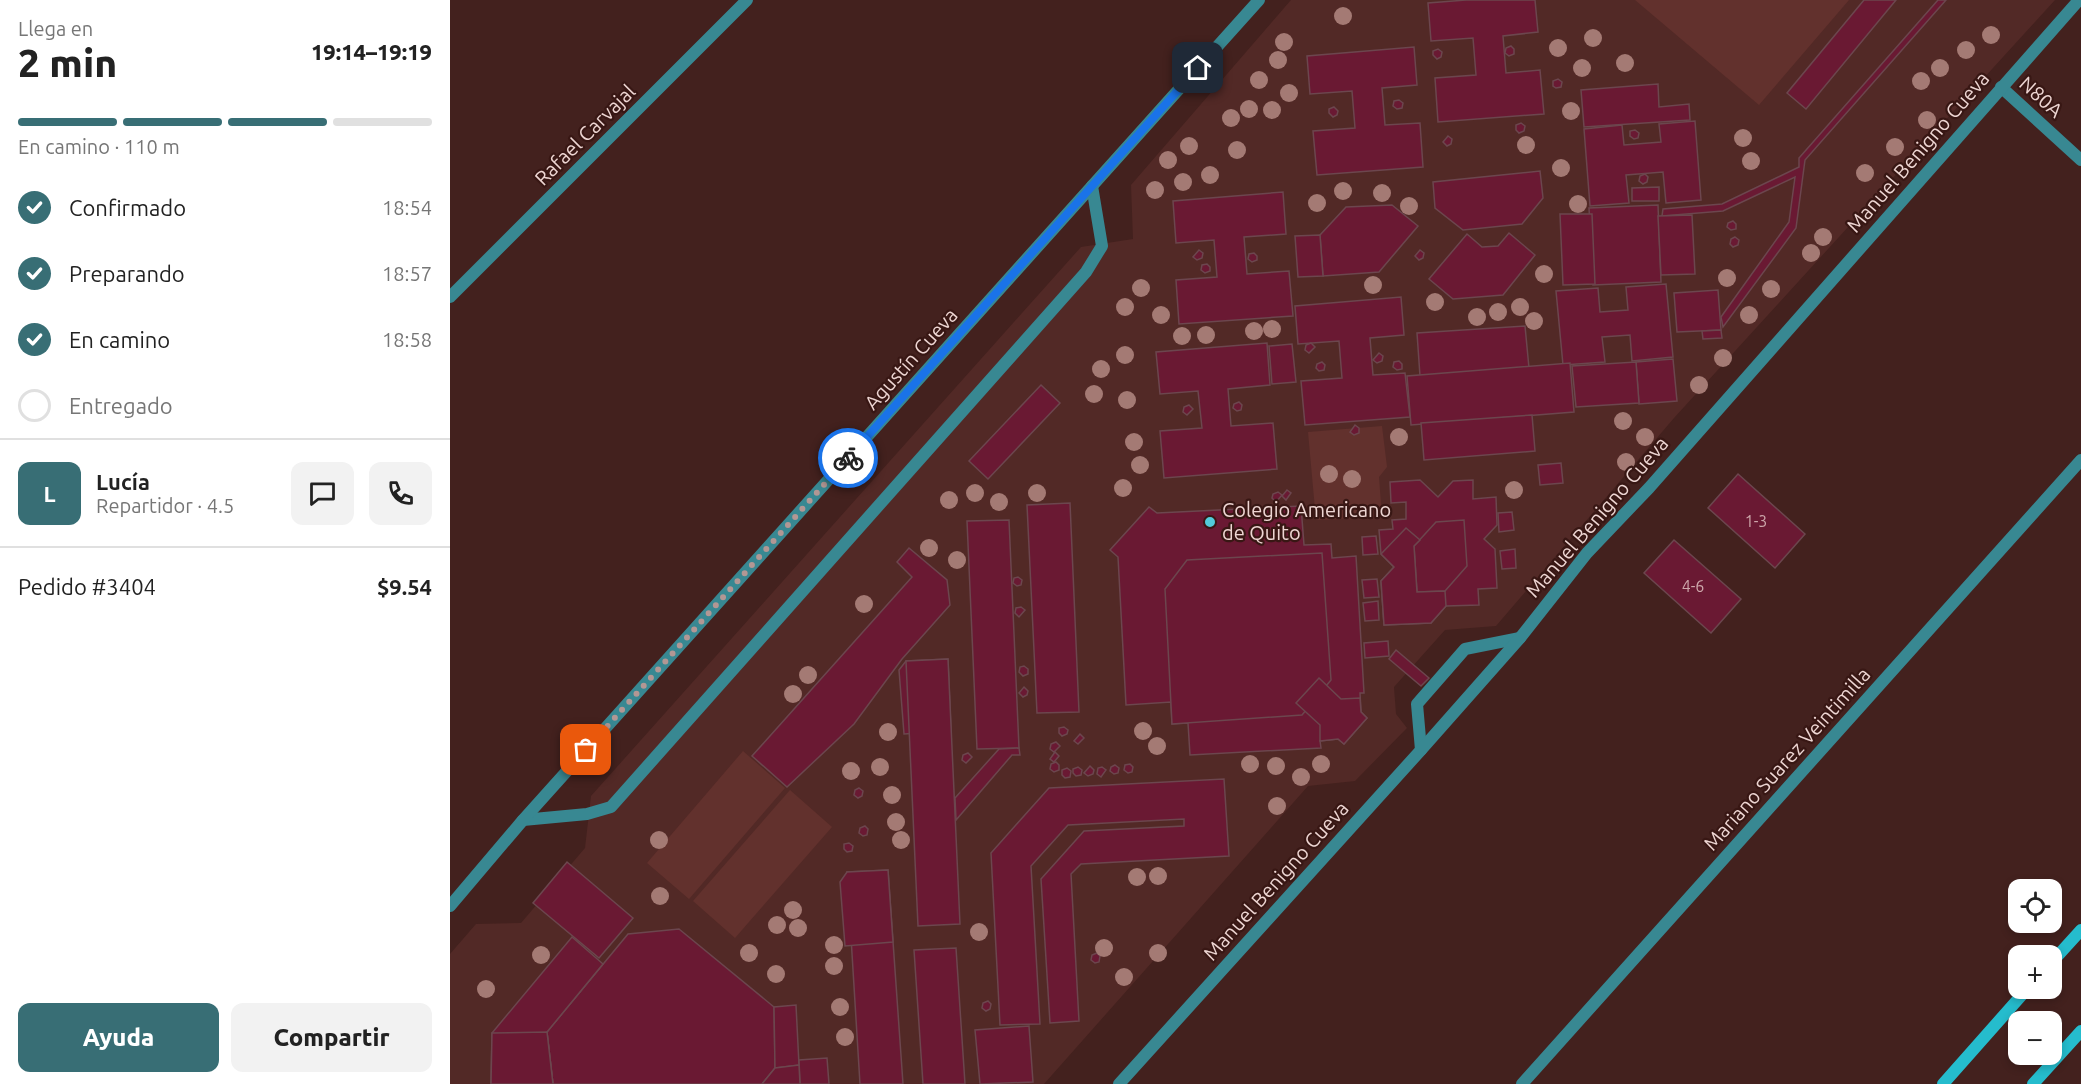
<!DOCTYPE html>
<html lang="es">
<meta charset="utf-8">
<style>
body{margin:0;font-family:Ubuntu,sans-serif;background:#f2f2f2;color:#222;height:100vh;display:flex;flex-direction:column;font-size:22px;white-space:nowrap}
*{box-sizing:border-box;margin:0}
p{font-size:20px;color:#767676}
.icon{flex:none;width:33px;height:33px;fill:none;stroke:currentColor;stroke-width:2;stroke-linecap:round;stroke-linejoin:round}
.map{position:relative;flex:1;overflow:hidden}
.sheet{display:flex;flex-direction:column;background:#fff;width:450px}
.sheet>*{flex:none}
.controls{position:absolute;left:1558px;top:879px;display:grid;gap:12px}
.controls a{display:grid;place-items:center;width:54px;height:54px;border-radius:12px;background:#fff;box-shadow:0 3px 9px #0003;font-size:30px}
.pin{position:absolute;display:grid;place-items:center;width:51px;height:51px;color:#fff;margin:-26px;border-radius:12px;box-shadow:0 3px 9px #0006}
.courier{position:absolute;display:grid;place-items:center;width:60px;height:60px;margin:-30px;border:4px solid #1a73e8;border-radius:50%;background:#fff;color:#222;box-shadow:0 2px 8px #0007}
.summary em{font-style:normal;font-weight:800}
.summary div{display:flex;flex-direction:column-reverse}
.summary{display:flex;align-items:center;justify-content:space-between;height:102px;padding:0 18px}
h1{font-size:39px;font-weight:800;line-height:45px}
.bar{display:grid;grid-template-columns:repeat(4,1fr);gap:9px 6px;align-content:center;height:72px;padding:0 18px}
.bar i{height:8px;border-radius:4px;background:#e0e0e0}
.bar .current{background:#386e75}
.bar p{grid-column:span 4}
.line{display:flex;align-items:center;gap:15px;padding:0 18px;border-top:2px solid #e0e0e0}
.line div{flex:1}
.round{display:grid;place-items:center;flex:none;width:63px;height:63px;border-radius:12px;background:#f2f2f2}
ol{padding:0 18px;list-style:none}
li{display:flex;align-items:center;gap:18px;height:66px}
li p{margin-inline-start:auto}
li .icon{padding:6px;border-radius:50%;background:#386e75;color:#fff;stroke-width:4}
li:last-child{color:#767676}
li i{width:33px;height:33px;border:3px solid #e0e0e0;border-radius:50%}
.cta{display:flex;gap:12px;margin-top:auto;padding:12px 18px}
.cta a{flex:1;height:69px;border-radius:12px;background:#386e75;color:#fff;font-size:24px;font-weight:800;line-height:69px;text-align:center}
.cta a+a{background:#f2f2f2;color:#222}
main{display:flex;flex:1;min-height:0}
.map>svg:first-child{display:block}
.built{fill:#522926}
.green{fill:#62312d}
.building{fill:#6a1933;stroke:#6c464e;stroke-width:1.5}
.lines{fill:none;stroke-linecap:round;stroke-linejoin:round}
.lane{stroke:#388892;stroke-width:12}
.street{stroke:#388892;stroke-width:12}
.secondary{stroke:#25bccd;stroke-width:12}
.tree{fill:#a47a74}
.done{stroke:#b29794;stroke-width:6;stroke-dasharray:0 10.8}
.route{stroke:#1a73e8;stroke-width:8}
.poi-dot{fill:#52cbda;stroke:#381714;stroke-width:2}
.labels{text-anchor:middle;stroke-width:4.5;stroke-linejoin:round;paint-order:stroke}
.number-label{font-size:16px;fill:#cda7ab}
.street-label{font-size:20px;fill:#eed6d3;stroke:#381714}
.poi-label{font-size:20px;fill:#eed6d3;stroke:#381714;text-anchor:start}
</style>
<main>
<section class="sheet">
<div class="summary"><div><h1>2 min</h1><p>Llega en</p></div><em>19:14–19:19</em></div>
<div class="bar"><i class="current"></i><i class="current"></i><i class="current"></i><i></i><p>En camino · 110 m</p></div>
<ol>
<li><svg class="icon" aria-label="check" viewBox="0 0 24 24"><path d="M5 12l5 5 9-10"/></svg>Confirmado<p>18:54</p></li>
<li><svg class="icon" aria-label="check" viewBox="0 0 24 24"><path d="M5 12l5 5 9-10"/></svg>Preparando<p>18:57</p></li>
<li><svg class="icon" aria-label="check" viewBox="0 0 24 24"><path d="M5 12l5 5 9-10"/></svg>En camino<p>18:58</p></li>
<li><i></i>Entregado</li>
</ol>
<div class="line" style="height:108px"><b class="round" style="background:#386e75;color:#fff">L</b><div><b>Lucía</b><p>Repartidor · 4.5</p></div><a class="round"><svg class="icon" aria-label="chat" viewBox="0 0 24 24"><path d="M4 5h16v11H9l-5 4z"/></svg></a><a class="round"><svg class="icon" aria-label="phone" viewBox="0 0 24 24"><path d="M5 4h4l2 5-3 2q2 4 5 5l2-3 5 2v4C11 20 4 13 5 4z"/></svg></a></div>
<div class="line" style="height:78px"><div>Pedido #3404</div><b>$9.54</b></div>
<div class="cta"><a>Ayuda</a><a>Compartir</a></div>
</section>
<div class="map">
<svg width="1631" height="1084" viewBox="0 0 1631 1084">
<rect width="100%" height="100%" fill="#43211e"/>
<path class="built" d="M841,0h764l-381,418 -178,208 -51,4 -51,57 2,27 11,14 -52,53 -47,5 -264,298h-594v-130l26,-30 45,-1 64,-75 6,-52 490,-549 52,-8 -2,-54z"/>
<g class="green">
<path d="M1185,0h214l-90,105z"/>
<path d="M932,426l5,41 -8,10 3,40 -66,3 -8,-88z"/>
<path d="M293,751l42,37 -96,111 -42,-36z"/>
<path d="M340,790l42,37 -97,111 -42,-37z"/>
</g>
<g class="building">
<path d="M1016,0h69l3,32 -35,4 3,37 34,-3 4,44 -106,8 -3,-44 41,-3 -3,-37 -42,3 -3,-38z"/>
<path d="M1414,0h32l-90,109 -19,-16z"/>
<path d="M1488,0h8l-141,160 -9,68 -73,99 -2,-10 68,-95 6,-45 -72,34 -61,5 1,-7 59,-5 77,-37v-9z"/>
<path d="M1061,46l3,3v5l-5,2 -4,-3 1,-5z"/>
<path d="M964,47l3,38 -35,3 3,37 35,-2 3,44 -106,8 -4,-44 42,-3 -3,-37 -42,3 -3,-38z"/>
<path d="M988,49l4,3 -1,5 -4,2 -4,-4v-4z"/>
<path d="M1108,79l4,3 -1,5 -5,1 -3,-2v-5z"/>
<path d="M1208,84l1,23 30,-3 1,16 -106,7 -3,-37z"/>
<path d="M949,100l4,3 -1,5 -5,1 -4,-3 1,-5z"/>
<path d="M884,107l4,4 -1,4 -4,2 -4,-4v-4z"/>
<path d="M1245,121l6,79 -35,3 -3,-31 -37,3 3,28 -39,3 -6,-77 38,-4 2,20 37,-3 -2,-18z"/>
<path d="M1071,123l4,3 -1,5 -5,2 -3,-3v-5z"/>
<path d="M1185,130l4,3 -1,5 -4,1 -4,-3v-5z"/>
<path d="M998,136l4,3 -1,5 -4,2 -4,-4z"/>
<path d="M1090,171l3,27 -21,26 -59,6 -28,-22 -2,-26z"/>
<path d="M1195,174l3,3 -1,5 -4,2 -4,-3 1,-5z"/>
<path d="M1209,187v14h-27v-13z"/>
<path d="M833,192l3,42 -42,3 3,37 42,-3 4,45 -114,8 -3,-44 41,-3 -3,-37 -38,3 -3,-42z"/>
<path d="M942,205l26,21 -39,46 -56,4 -3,-41 26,-28z"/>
<path d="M1208,205l3,77 -68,3 -4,-77z"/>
<path d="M1110,214h32l3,70 -32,1z"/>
<path d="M1242,215l3,59 -34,1 -3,-59z"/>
<path d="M1283,221l3,3v5l-5,1 -4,-3 1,-4z"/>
<path d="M1059,233l26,22 -32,40 -50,4 -24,-20 38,-45 15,13 16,-1z"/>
<path d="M870,235l3,41 -25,1 -3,-41z"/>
<path d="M1285,237l4,3 -1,5 -5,2 -3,-3 1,-5z"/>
<path d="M749,250l4,3 -1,5 -5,2 -4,-3z"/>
<path d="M970,250l4,3 -1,5 -4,2 -4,-4z"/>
<path d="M804,253l3,3v4l-5,2 -4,-3 1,-5z"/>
<path d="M757,264l3,3v4l-5,2 -4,-3 1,-5z"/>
<path d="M1216,284l7,73 -41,4 -2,-26 -28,2 3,25 -42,3 -7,-74 42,-3 2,24 28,-2 -2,-23z"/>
<path d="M1268,290l3,40 -44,2 -3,-39z"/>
<path d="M951,297l3,38 -34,3 3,37 32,-2 5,44 -105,8 -4,-44 41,-3 -3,-37 -41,3 -3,-38z"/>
<path d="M1075,326l4,42 -109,8 -3,-43z"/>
<path d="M1271,330l1,8 -19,1 -1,-8z"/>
<path d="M817,343l3,42 -42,4 3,37 42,-3 4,46 -113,9 -4,-47 42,-3 -4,-37 -38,3 -4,-42z"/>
<path d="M861,343l4,4 -6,6 -4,-3 1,-5z"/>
<path d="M842,344l4,38 -24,2 -3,-38z"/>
<path d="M929,353l4,3 -1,5 -5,2 -4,-3z"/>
<path d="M1223,359l4,42 -38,3 -3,-42z"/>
<path d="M949,361l3,3v5l-5,1 -4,-3 1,-5z"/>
<path d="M872,362l3,3 -1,5 -5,1 -3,-3 1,-4z"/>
<path d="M1186,362l3,41 -63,4 -4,-41z"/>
<path d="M1120,363l4,49 -163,13 -4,-49z"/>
<path d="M591,385l19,18 -72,76 -19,-18z"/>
<path d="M789,402l3,3 -1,5 -4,1 -4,-3 1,-4z"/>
<path d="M739,405l4,4 -6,6 -4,-3 1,-5z"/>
<path d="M1082,415l3,36 -111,9 -3,-37z"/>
<path d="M905,425l4,3v5l-5,2 -4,-3z"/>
<path d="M1111,463l2,20 -23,2 -2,-20z"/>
<path d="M1288,474l67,60 -30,34 -67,-60z"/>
<path d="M970,480l18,17 15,-16 20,-1v19l23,-2 1,28 -13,14 11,10 2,39 -19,1 1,16 -33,1 -15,17 -47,2 -3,-44 13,-14 -13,-13 -2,-24 14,-1 -1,-9 14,-1v-17l-15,1 -1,-21z"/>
<path d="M837,490l4,3 -5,7 -4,-4z"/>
<path d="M828,492l4,3 -6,7 -4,-4 1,-4z"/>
<path d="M620,503l9,209 -42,1 -10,-208z"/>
<path d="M851,506l3,39 27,-1 1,14 24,-2 8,137h-4l1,19 6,6 -23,26 -6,-5 -18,2 1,7 -131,7 -2,-32 -16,1 -1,-22 -45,3 -8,-148 -8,-7 39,-43 8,6z"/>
<path d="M1062,512l2,18 -15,2 -1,-19z"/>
<path d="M559,520l10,228 -42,1 -10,-228z"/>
<path d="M1014,520l3,46 -22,25 -28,1 -3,-46 22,-24z"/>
<path d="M956,528l14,12 -6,6 3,46 28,-1 1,15 -15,17 -47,2 -3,-44 13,-14 -13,-13z"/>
<path d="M926,536l2,18 -15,1 -1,-18z"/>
<path d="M1224,540l67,59 -30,34 -67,-60z"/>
<path d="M459,548l38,32 3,25 -48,54 -48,65 -67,63 -35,-31 160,-179 -15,-15z"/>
<path d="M1065,549l1,19 -14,1 -2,-18z"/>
<path d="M872,553l9,127 -29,35 -130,9 -7,-135 22,-29z"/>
<path d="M568,577l4,3 -1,5 -4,1 -4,-3 1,-5z"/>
<path d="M927,579l2,18 -15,1 -2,-18z"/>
<path d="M928,601l1,19 -14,1 -2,-18z"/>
<path d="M571,607l4,3 -6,7 -4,-4 1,-5z"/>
<path d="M938,641l1,15 -24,2 -1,-15z"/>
<path d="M946,650l33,28 -8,8 -32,-27z"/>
<path d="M498,659l3,72 -47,3 -5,-64 7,-9z"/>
<path d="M498,659l12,265 -42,2 -12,-265z"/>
<path d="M574,666l4,3v5l-5,2 -4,-4 1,-5z"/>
<path d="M869,678l22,21 19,-1 1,14 6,6 -23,26 -6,-5 -18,2v-16l-24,-22z"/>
<path d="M574,687l4,4 -1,4 -4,2 -4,-4z"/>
<path d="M614,727l4,3 -1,4 -5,2 -3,-3v-5z"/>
<path d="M630,734l4,4 -6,6 -4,-3z"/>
<path d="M606,742l4,4 -6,6 -4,-3 1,-5z"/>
<path d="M569,748l1,7h-8l-56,65 -1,-22 44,-49z"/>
<path d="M605,752l4,4 -5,6 -4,-3z"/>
<path d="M518,753l4,4 -6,6 -4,-3 1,-5z"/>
<path d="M606,762l3,3v5l-5,2 -4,-3 1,-5z"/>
<path d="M680,764l3,3 -1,5 -4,1 -4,-3 1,-5z"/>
<path d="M665,765l4,3 -1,5 -4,1 -4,-3 1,-4z"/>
<path d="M640,766l4,4 -1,4 -5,2 -4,-3z"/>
<path d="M628,767l4,3 -1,5 -5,1 -3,-3v-4z"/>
<path d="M652,767l4,3 -5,7 -4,-3 1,-6z"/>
<path d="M617,768l4,3 -1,6 -5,1 -3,-3v-5z"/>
<path d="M774,779l5,77 -148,8 -10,10 8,147 -29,2 -9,-144 43,-48 100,-5v-7l-116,6 -37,41 9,158 -40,1 -9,-172 58,-65z"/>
<path d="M409,788l4,3 -1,5 -4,2 -4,-3 1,-5z"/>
<path d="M415,826l3,3 -1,6 -4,1 -4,-3 1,-5z"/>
<path d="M399,843l4,3 -1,5 -5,1 -3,-3v-5z"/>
<path d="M117,862l66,56 -34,40 -66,-55z"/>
<path d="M438,870l15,214h-43l-13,-212z"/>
<path d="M438,870l5,72 -48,4 -5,-64 7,-10z"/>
<path d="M229,929l95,78 1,61 -13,16h-209l-6,-52 81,-98z"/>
<path d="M122,937l31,27 -56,68 6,52h-62l1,-51z"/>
<path d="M506,948l9,136h-42l-9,-134z"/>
<path d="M647,953l3,3 -1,6 -4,1 -4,-3 1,-5z"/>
<path d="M538,1001l3,3 -1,5 -4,2 -4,-3 1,-5z"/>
<path d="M346,1005l3,60 -24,3 -1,-61z"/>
<path d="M579,1026l4,56 -53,2 -5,-54z"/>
<path d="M97,1032l6,52h-62l1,-51z"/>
<path d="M377,1058l2,26h-29l-1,-24z"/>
<path d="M349,1065l1,19h-38l13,-16z"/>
</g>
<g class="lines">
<g class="lane">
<path d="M971,750l-4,-46 48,-55 55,-11"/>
<path d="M73,820l64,-6 24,-7 475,-535 16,-26 -10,-60"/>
</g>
<g class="street">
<path d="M1551,87l80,73"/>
<path d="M0,297l297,-297"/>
<path d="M0,906l73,-86 736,-820"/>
<path d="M669,1084l302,-334 99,-112 67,-85 62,-65 430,-488"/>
<path d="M1072,1084l559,-624"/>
</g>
<g class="secondary">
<path d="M1602,962l29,-32"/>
<path d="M1493,1084l85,-96"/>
<path d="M1583,1084l48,-53"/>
</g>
</g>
<g class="tree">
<circle cx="893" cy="16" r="9"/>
<circle cx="1541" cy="35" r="9"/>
<circle cx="1143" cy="38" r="9"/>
<circle cx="834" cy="42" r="9"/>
<circle cx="1108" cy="48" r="9"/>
<circle cx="1516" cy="50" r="9"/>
<circle cx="828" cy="60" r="9"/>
<circle cx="1175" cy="63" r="9"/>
<circle cx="1132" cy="68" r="9"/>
<circle cx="1490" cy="68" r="9"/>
<circle cx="809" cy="80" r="9"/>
<circle cx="1471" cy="81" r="9"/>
<circle cx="839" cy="93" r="9"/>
<circle cx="799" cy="109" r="9"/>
<circle cx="822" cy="110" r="9"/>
<circle cx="1121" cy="111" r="9"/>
<circle cx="781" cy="118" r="9"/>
<circle cx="1477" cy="120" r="9"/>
<circle cx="1293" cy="138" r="9"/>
<circle cx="1076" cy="145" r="9"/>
<circle cx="739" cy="146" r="9"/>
<circle cx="1445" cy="147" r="9"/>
<circle cx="787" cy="150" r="9"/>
<circle cx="718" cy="160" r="9"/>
<circle cx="1301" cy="161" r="9"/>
<circle cx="1111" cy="168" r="9"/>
<circle cx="1415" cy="173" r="9"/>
<circle cx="760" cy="175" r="9"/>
<circle cx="733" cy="182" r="9"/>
<circle cx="705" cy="190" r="9"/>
<circle cx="893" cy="191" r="9"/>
<circle cx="932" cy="193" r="9"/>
<circle cx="867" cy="203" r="9"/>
<circle cx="1128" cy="204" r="9"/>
<circle cx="959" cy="206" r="9"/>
<circle cx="1373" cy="237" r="9"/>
<circle cx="1361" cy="253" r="9"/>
<circle cx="1094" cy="274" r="9"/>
<circle cx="1277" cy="278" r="9"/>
<circle cx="923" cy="285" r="9"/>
<circle cx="691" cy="288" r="9"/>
<circle cx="1321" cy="289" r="9"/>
<circle cx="985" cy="302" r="9"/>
<circle cx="675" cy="307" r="9"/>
<circle cx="1070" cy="307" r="9"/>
<circle cx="1048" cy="312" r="9"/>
<circle cx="711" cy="315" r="9"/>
<circle cx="1299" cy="315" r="9"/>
<circle cx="1027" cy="317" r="9"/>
<circle cx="1084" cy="321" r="9"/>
<circle cx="822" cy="329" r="9"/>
<circle cx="804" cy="331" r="9"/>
<circle cx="756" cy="335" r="9"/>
<circle cx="732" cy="336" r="9"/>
<circle cx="675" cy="355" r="9"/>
<circle cx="1273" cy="358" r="9"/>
<circle cx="651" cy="369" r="9"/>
<circle cx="1249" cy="385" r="9"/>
<circle cx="644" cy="394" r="9"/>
<circle cx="677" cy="400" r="9"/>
<circle cx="1173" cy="421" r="9"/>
<circle cx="949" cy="437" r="9"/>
<circle cx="1195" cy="437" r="9"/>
<circle cx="684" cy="442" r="9"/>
<circle cx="1176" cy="462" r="9"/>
<circle cx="690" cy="465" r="9"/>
<circle cx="879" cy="474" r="9"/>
<circle cx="902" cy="479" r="9"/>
<circle cx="673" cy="488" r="9"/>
<circle cx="1064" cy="490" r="9"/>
<circle cx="525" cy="493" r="9"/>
<circle cx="587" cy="493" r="9"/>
<circle cx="499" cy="500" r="9"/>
<circle cx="549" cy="502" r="9"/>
<circle cx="479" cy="548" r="9"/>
<circle cx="507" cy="560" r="9"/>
<circle cx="414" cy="604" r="9"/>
<circle cx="358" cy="675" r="9"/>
<circle cx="343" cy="694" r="9"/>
<circle cx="693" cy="731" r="9"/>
<circle cx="438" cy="732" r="9"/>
<circle cx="707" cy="746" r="9"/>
<circle cx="800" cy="764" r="9"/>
<circle cx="871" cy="764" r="9"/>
<circle cx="826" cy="766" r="9"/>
<circle cx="430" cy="767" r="9"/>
<circle cx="401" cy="771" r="9"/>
<circle cx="851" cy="777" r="9"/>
<circle cx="442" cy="795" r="9"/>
<circle cx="827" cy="806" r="9"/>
<circle cx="446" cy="822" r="9"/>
<circle cx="209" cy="840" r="9"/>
<circle cx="451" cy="840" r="9"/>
<circle cx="708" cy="876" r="9"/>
<circle cx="687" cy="877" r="9"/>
<circle cx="210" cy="896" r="9"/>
<circle cx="343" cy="910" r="9"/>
<circle cx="327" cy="925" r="9"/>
<circle cx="348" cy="928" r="9"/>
<circle cx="529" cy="932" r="9"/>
<circle cx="384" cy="945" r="9"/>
<circle cx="654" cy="948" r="9"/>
<circle cx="299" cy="953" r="9"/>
<circle cx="708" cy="953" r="9"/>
<circle cx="91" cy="955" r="9"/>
<circle cx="384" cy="966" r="9"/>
<circle cx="326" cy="974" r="9"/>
<circle cx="674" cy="977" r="9"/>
<circle cx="36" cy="989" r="9"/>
<circle cx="390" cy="1007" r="9"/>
<circle cx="395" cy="1037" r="9"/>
</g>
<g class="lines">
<path class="done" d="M136,750l262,-292"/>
<path class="route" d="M398,458l350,-390"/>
</g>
<circle class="poi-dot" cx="760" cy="522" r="6"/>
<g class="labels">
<g class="number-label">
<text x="1306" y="527">1-3</text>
<text x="1243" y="592">4-6</text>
</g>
<g class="street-label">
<text transform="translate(1591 97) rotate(42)" y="7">N80A</text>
<text transform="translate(135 135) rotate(-45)" y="7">Rafael Carvajal</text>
<text transform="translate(1468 152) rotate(-49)" y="7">Manuel Benigno Cueva</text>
<text transform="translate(461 359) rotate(-48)" y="7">Agustín Cueva</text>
<text transform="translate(1147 517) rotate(-49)" y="7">Manuel Benigno Cueva</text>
<text transform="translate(1337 759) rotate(-48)" y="7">Mariano Suarez Veintimilla</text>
<text transform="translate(826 881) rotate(-48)" y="7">Manuel Benigno Cueva</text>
</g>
<g class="poi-label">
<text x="772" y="517">Colegio Americano<tspan x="772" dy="23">de Quito</tspan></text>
</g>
</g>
</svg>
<div class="controls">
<a><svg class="icon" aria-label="locate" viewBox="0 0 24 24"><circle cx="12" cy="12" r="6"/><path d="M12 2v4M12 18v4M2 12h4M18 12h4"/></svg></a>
<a>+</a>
<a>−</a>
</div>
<div class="pin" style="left:136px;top:750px;background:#ea580c"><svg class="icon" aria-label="bag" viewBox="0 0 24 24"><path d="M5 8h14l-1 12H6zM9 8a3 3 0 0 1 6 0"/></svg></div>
<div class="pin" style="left:748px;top:68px;background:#1f2937"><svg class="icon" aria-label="home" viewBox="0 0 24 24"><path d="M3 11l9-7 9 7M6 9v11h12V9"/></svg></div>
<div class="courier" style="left:398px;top:458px"><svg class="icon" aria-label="bike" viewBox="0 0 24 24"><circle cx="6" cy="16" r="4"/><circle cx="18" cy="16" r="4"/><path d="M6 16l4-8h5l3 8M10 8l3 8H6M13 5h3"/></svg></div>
</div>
</main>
